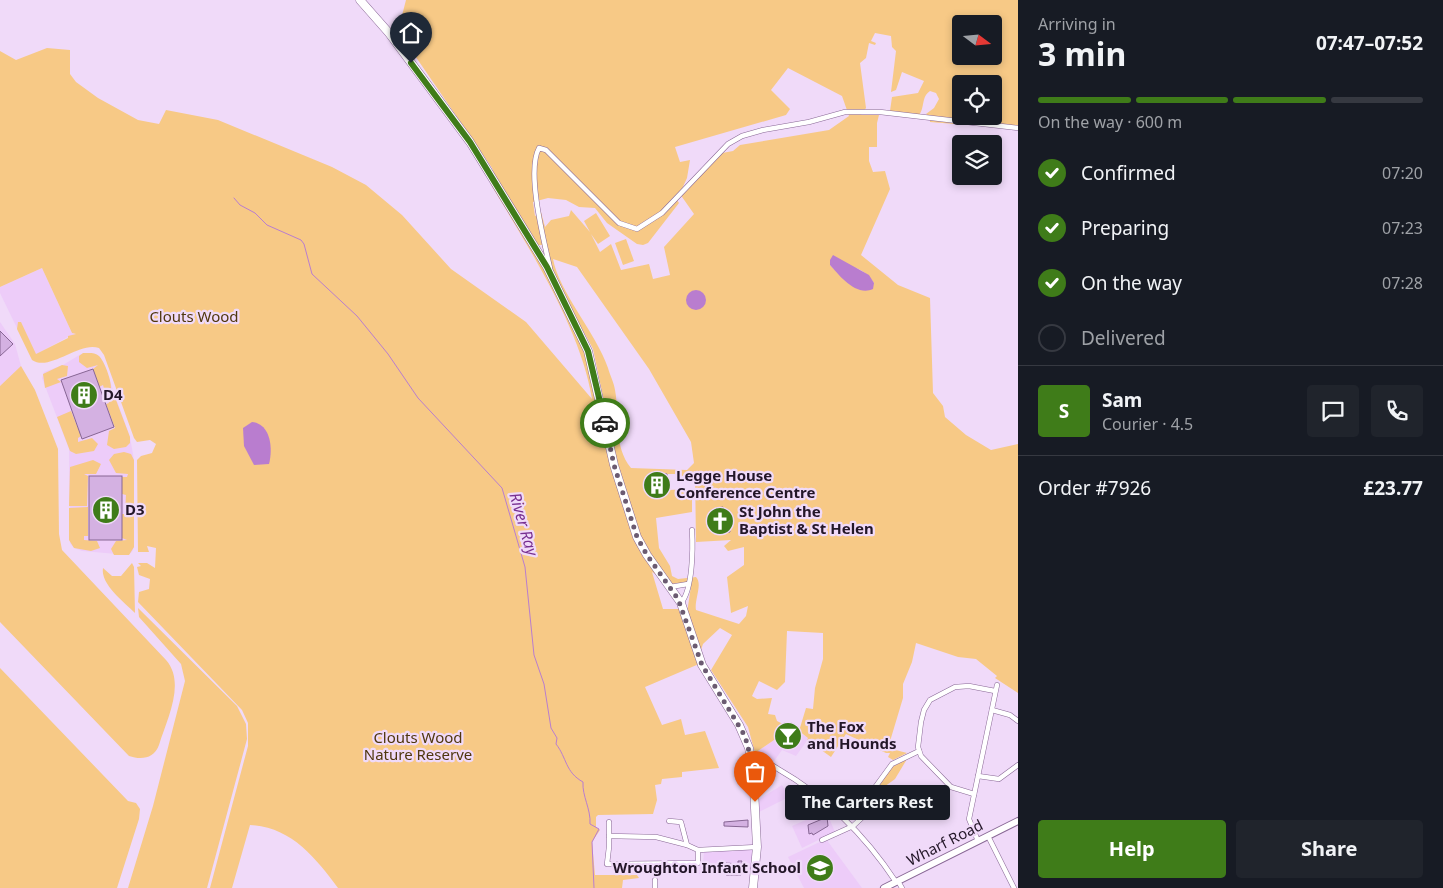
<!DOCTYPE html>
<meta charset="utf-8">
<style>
body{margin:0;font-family:"Noto Sans",sans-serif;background:#20242c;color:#f1f3f6;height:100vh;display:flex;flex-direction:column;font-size:19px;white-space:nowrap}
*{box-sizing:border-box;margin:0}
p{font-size:16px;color:#9ea1a6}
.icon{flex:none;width:28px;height:28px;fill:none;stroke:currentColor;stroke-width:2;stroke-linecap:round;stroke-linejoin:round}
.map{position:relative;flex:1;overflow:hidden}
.drawer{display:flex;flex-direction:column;background:#171b24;width:425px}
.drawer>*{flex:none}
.needle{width:32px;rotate:106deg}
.fabs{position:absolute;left:952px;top:15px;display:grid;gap:10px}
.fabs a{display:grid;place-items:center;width:50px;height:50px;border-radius:5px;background:#171b24;box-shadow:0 2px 8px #0003;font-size:25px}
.pin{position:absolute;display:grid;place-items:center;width:42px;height:42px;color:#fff;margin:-51px -21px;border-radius:50% 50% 50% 0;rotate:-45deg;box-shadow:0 0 5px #0007}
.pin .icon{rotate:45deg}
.courier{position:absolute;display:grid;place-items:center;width:50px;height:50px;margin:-25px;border:4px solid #3f7c19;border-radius:50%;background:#fff;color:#222;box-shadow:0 1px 6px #0007}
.bubble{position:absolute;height:35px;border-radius:5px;background:#171b24;box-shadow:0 2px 8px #0003;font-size:16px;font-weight:700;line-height:35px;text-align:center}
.overview em{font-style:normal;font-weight:700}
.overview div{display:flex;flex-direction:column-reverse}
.overview{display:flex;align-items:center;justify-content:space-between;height:85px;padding:0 20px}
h1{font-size:32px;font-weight:700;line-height:38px}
.bar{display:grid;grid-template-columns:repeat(4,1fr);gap:8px 5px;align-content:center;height:60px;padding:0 20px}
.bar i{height:6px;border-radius:4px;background:#363941}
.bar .current{background:#3f7c19}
.bar p{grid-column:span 4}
.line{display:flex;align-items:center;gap:12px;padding:0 20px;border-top:1px solid #363941}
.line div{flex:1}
.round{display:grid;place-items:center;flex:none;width:52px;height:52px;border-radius:5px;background:#20242c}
ol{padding:0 20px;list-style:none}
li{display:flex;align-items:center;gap:15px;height:55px}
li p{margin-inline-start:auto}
li .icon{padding:5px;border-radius:50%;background:#3f7c19;color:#fff;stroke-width:4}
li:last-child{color:#9ea1a6}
li i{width:28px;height:28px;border:2px solid #363941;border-radius:50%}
.primary-button{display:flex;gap:10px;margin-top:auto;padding:10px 20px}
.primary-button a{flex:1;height:58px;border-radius:5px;background:#3f7c19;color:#fff;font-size:20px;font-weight:700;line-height:58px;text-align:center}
.primary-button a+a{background:#20242c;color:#f1f3f6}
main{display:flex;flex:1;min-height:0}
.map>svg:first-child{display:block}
.built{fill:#edccf9}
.green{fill:#f7c986;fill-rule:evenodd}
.water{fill:#b97dcf}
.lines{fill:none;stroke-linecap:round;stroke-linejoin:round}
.stream{stroke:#b97dcf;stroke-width:1}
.building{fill:#d4b1e2;stroke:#876694}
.minor-casing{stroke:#896896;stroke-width:5.5}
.secondary-casing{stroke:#896896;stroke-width:8}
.primary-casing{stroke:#896896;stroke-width:9}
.minor{stroke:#fff;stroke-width:4.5}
.secondary{stroke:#fff;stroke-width:6}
.primary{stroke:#fff;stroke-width:8}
.done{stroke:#6b5b71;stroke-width:5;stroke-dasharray:0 9}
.route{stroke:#3f7c19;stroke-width:6}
.labels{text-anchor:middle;stroke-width:4.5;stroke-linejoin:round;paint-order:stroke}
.park-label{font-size:15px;fill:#4f370e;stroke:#f0daf9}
.poi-label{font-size:15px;font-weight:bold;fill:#231628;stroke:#f0daf9;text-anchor:start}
.street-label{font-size:15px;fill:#231628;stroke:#f0daf9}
.water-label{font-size:16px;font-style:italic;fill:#783091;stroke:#f0daf9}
</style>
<main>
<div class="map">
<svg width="1018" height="888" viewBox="0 0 1018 888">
<rect width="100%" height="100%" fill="#f0daf9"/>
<g class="built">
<path d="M42,268l30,65 4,2 -6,1 -39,21 -31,-64v-6z"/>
<path d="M0,322l15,22 6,22 -21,20z"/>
<path d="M91,353l6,2 6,7 27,75 4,23v87l-2,5 -4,3 -46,-4 -8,-3 -4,-5 -1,-94 -27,-71 2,-6 19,-7 18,-11z"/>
<path d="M783,724l26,14 -13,18 -14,-6 -10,14 -17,-11 19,-13z"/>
<path d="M782,785l7,12 -30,15 -1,-12z"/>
<path d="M826,811l9,21 -33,16 -10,-22z"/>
<path d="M826,839l36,49h-58l-16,-31z"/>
<path d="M753,849l-1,25h-53l1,-9 3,-1 1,-12z"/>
</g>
<g class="green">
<path d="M406,0h612v126l-28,-3 -1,-7h5v-32h-33v32h22l-16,9 -37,-3v-5l-4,-3 8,-6 5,-9 -3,-6 -6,-2c-9,6 -5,17 -11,24l-29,-4 2,-14 26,-4 6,-12 -22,-9 -6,18 -5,2 5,-41 -4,-4 -1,-11 -16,-3 -4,8 5,2 -1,2 -6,-2 -3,15 -6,5 6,45 -5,7h18l-2,8v24h-8v14l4,11 12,-1 5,18 -29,66 37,30 32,13 3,95 10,13 2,11 21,18 25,15 27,-6v249l-23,-15 2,-2 -21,-17 -18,-2 -42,-14 -4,19 -9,22v14l-15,50 19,5 -14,7 -5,-3 2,-4h-4l-40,-19 -15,23 -24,-17 1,-2 -9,-7 7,-23 7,1 2,-21 8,-29v-26l-36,-2 -2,51 -8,8 -18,-9 -7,15 5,3 15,-1 -4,16 7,1 2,6 6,3 -9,16 -19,13 -7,-26 -37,-57 21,-35 -12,-7 -17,16 -2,6 -14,-37 4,-27 -7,-3 -13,1 -19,-12 11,37h17l19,55 -54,23 17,38 19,-6 4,16 20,-4 14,37 -37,4v5l-20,2 -1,5 -6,1 2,15 -4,14 -55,1 -2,2v10l4,3 -8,12 3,33h42l2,3 -16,2 -1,8h-284c-23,-31 -47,-61 -88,-63l-18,63h-22l38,-142v-23l-6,-13 -104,-108 1,-10 10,-3 1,-10 -11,-4 -2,-8 4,-1 -3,-3h9l8,5 1,-20 -9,-2 2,6h-11l-1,-92 4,-4 11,-3 4,-9 -6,-4 -13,2 -3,-4 -30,-83 -5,-7c-20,-7 -49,24 -67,12l-15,-31 1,-7h3l15,32 32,-16v-2l8,-2 -4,-1 -30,-65 -42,19v-236l16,9 31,-12 23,2v24l6,8 22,16 40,22 21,4 7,-14 52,10 114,47 34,18 36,30 49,54 75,53 66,77c-11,-71 -65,-154 -102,-216l3,-1 54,89 38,81 16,68 -2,1 33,113 -39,-185 -46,-85 -5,-19h-6l-39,-64 -5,-13 -94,-137zM961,24h33v32h-33zM788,68l54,28 7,20 -20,14 -89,15 -7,6 -16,3 -37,40 14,20 -30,33 6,28 -17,4 -4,-15 -28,6 -10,-26 -11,8 -9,-18 7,10 12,-8 -14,-23 -12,8 6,11 -19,-22 -2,6 -18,4 -6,7 -4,-15 -6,4 -2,-14 15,-4 18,2 13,7 16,1 12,15 30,21 6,1 5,-2 31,-40 -2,-3 10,-22 3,-18 -10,2 -5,-15 111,-32 4,-6 -19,-19zM553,259l24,8 72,102 42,73 3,21 -7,7 -56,-2c-18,-22 -11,-52 -16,-78 -1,-7 -5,-15 -7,-22 -12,-35 -49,-76 -55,-109zM830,265c18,0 33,1 44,18l-39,-13zM695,471l1,71 35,-2 -7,6 4,5 16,-4v18l-17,12 4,36 17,-7 -2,10 -7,8 -43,-14c-2,-10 7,-26 0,-33l-18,2 -6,-3 -2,-10 -11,-18 -3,-30 36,-6v-23l-47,2 -1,-11 11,-6h21l1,4z"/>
<path d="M626,239l8,22 -11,4 -8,-22z"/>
<path d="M83,353c5,0 12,-1 16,3 6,6 15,30 11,37l-4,2 -3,-10 -4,2 -6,-18 5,-4 -11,3 -8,-6v-6z"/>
<path d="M62,365l6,1 -1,10 -10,3 4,3 -16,6 -2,-14z"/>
<path d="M21,366l14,24 23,59 1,85 3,16 104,110c20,23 1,59 -7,85 -5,14 -18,15 -30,11l-129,-134v-236z"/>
<path d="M110,397l6,3 14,37v6l-4,4 -12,2 -7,-4 2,-14 6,-3 -9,-24 3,-1 -2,-5z"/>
<path d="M71,411l10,25 -3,2v4l14,-4 6,6 -4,7 -18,3 -6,-3 -13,-34z"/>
<path d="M124,452l7,2 3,6v87l-5,8h-15l-3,-6 5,-8 11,-1 -5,-2v-24h3l1,-19 -4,-1v-17h5l1,-3 -12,-1 -7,-13 5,-6z"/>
<path d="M93,460l8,4 -5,10h-12l4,2 -1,30h-18l1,-39z"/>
<path d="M88,507v29h-4v4l13,1 3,7 -9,3 -17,-3 -5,-8v-32z"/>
<path d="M132,563l2,4 1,46c-10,-10 -35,-29 -32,-45l9,8h9z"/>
<path d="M138,608l99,98 9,18 1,15 -40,149h-79l25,-82 32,-125 -4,-17 -42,-47z"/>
<path d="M0,668l128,133 8,2 4,6 -1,10 -22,69h-117z"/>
<path d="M907,759l-12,20 -18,13 -1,-2 16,-23z"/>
</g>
<g class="water">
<path d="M833,255l36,20 5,8 -1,6c-17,8 -34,-14 -43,-24v-5z"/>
<circle cx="696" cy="300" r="10"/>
<path d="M252,422c19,2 21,27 17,42l-15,1 -10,-19 -1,-18z"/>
</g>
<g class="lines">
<path class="stream" d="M234,198l6,7 15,8 12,12 34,15 3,4 8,30 45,42 31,38 30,44 84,90 23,79 9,88 10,29 7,44 6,10 -1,6c11,14 9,28 27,38 -1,14 8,27 7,42l9,5 -7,13 2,46"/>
</g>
<g class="building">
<path d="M0,331l13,13 -13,12z"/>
<path d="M93,369l21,58 -32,12 -21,-59z"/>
<path d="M661,473l6,1v16h-21v-10h8v-5h7z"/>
<rect x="89" y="476" width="33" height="64"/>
<path d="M723,507l1,5h3l3,20 -10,1 -1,-7 -4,1 -2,-13h5l-1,-6z"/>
<path d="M827,817l1,9 -15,9 -1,-2 -3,1 -1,-9z"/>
<path d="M748,820v7l-24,-1v-4z"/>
<path d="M738,861h4l-1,14h-15v-12l12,1z"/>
</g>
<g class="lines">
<g class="minor-casing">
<g id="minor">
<path d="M550,268c-6,-27 -24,-96 -11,-120l7,2 73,73 18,6 25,-16 66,-69 14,-8 21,-6 46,-8 36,-10h35l138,16"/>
<path d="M670,587l18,-3"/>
<path d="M681,603c12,-14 12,-55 11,-73"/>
<path d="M992,710l18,5 8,6"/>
<path d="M751,756c9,1 19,8 27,13 49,28 87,66 118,113"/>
<path d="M978,776l21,3 19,-14"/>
<path d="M873,790l19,-26 27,-13"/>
<path d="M974,794l-23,-7 -30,-31 -3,-9 3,-25 3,-12 6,-10 25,-13 14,-1 26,5"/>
<path d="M609,822v25l-2,17 91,-1v-13l-11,-5 -6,-23 -12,-1"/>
<path d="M609,836l47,1 31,8"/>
<path d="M988,836l26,52"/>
<path d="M822,840l31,-14 27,-25 18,8"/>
<path d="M978,841l-9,-22 28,-134"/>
<path d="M698,850l59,-3"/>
<path d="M655,880v8"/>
<path d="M898,881l4,7"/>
</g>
</g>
<g class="secondary-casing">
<path id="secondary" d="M884,888l134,-67"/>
</g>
<g class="primary-casing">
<path id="primary" d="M360,0l29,33 81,109 77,125 41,84 26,114 23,72 10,18 34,48 21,62 37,60 10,23 4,21 4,78 -4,41"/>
</g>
<use href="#minor" class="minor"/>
<use href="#secondary" class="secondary"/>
<use href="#primary" class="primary"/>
</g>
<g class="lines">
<path class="done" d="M605,423l9,42 23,72 10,18 31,44 24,66 43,71 7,27 3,39"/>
<path class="route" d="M411,63l59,79 77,125 41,84 17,72"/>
</g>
<defs>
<g id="building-disc" transform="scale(1.4375)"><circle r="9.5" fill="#3f7c19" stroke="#f0daf9"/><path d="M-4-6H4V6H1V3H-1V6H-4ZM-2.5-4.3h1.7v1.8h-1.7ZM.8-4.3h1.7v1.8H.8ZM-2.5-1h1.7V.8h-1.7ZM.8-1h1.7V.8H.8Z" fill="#fff"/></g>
<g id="church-disc" transform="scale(1.4375)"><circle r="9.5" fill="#3f7c19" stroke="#f0daf9"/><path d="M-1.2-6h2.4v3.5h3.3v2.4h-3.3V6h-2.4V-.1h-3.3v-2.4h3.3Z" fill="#fff"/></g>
<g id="bar-disc" transform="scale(1.4375)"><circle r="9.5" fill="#3f7c19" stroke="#f0daf9"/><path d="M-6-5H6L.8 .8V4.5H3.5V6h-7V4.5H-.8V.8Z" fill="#fff"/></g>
<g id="school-disc" transform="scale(1.4375)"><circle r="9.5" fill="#3f7c19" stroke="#f0daf9"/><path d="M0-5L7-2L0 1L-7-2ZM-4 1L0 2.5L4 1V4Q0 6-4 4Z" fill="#fff"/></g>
</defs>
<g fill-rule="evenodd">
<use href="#building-disc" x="84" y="395"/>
<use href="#building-disc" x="657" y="485"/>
<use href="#building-disc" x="106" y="510"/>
<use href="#church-disc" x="720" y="521"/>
<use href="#bar-disc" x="788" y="736"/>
<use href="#school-disc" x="820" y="868"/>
</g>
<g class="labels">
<g class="park-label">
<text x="194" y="322">Clouts Wood</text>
<text x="418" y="743">Clouts Wood<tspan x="418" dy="17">Nature Reserve</tspan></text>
</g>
<g class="poi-label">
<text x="103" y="400">D4</text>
<text x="676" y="481">Legge House<tspan x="676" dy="17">Conference Centre</tspan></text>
<text x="125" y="515">D3</text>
<text x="739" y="517">St John the<tspan x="739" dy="17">Baptist &amp; St Helen</tspan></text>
<text x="807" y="732">The Fox<tspan x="807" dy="17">and Hounds</tspan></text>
<text x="801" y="873" text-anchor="end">Wroughton Infant School</text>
</g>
<g class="street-label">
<text transform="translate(945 843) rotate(-27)" y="5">Wharf Road</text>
</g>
<g class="water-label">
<text transform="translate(524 524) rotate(74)" y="6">River Ray</text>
</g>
</g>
</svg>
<div class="fabs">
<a><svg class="needle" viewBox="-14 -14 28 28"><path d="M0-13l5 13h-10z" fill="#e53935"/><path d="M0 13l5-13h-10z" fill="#9ea1a6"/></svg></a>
<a><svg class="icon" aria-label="locate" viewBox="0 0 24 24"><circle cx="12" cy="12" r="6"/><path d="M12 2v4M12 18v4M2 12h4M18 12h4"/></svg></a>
<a><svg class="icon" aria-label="layers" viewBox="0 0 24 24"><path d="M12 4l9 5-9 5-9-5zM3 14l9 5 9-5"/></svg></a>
</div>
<div class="pin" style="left:755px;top:802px;background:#ea580c"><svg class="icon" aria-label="bag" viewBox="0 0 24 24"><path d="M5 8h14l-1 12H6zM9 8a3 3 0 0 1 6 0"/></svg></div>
<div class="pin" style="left:411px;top:63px;background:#1f2937"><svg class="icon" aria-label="home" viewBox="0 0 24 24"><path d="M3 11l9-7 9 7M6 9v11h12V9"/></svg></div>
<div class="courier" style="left:605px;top:423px"><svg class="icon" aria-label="car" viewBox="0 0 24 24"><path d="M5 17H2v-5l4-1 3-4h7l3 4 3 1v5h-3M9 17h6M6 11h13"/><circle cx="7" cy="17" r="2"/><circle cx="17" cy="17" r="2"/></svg></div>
<div class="bubble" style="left:785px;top:785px;width:165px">The Carters Rest</div>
</div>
<section class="drawer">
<div class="overview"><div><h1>3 min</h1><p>Arriving in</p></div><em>07:47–07:52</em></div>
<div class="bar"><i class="current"></i><i class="current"></i><i class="current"></i><i></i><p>On the way · 600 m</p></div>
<ol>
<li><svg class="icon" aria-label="check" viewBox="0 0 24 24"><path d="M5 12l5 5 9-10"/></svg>Confirmed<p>07:20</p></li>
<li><svg class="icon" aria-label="check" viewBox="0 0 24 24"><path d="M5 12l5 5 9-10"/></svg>Preparing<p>07:23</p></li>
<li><svg class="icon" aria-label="check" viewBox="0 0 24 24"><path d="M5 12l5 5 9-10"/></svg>On the way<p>07:28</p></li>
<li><i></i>Delivered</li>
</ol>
<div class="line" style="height:90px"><b class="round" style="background:#3f7c19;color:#fff">S</b><div><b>Sam</b><p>Courier · 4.5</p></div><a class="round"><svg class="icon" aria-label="chat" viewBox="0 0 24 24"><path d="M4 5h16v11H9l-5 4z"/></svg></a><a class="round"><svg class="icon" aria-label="phone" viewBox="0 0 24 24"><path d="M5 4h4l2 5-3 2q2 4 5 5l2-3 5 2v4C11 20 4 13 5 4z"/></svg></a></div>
<div class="line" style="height:65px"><div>Order #7926</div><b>£23.77</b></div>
<div class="primary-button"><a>Help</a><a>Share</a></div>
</section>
</main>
